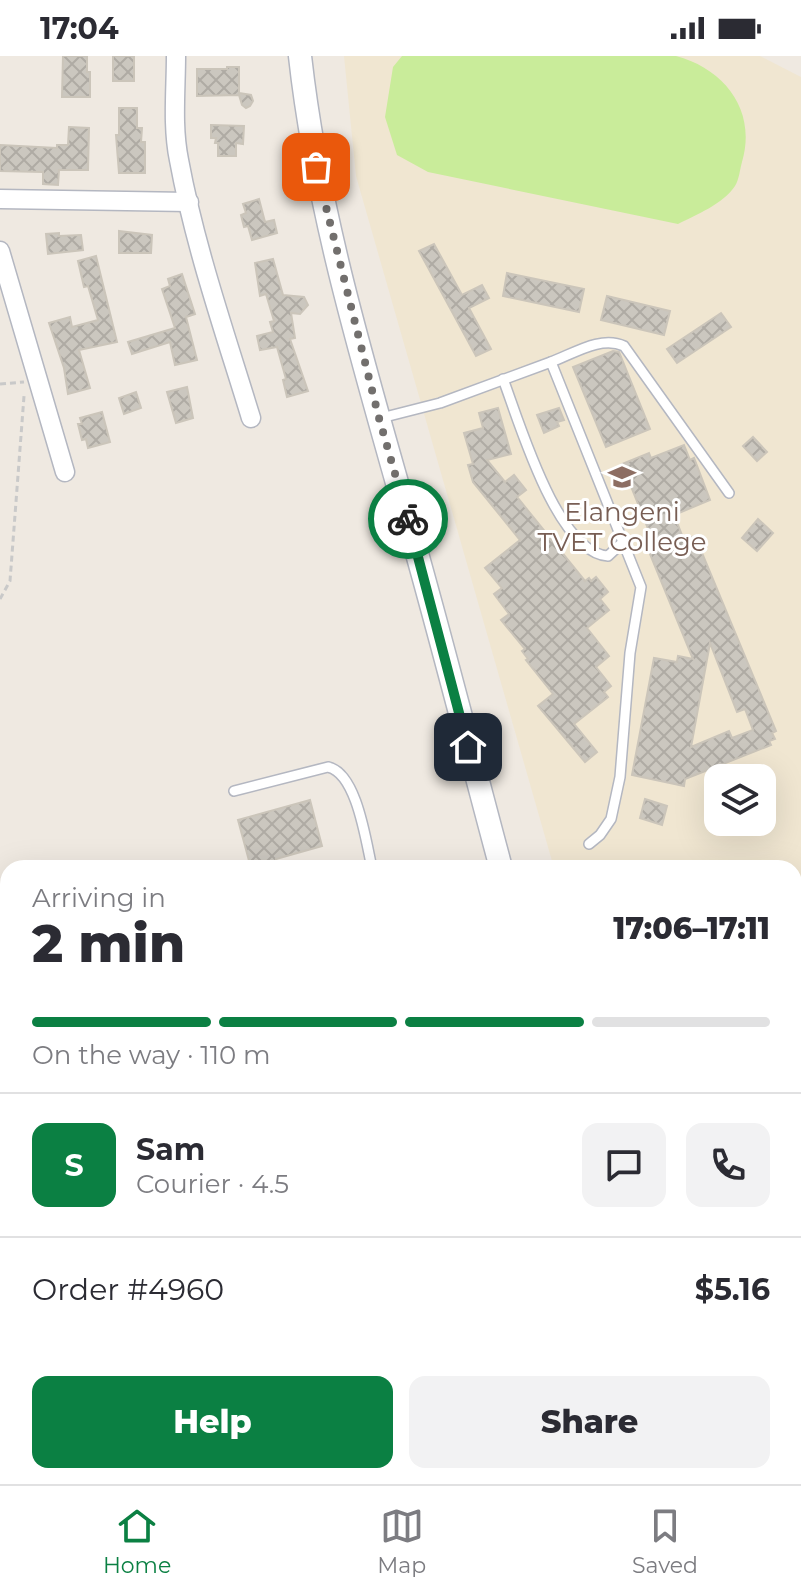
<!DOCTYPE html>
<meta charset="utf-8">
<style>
body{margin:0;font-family:Montserrat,sans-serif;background:#f2f2f3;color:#2b2b33;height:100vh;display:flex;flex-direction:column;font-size:30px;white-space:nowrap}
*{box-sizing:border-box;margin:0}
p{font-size:26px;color:#7c7c81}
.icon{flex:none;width:44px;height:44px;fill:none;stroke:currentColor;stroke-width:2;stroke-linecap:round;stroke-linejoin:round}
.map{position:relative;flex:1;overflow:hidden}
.panel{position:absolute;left:0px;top:804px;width:802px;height:624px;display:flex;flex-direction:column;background:#fff;border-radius:24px 24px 0 0;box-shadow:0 8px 32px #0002}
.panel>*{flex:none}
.fabs{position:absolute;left:704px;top:708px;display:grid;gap:16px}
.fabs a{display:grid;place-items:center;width:72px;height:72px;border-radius:16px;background:#fff;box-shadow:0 8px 32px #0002;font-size:40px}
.pin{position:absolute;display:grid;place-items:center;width:68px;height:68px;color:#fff;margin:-34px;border-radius:16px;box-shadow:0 4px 12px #0006}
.courier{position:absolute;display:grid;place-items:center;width:80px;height:80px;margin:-40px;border:6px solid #0b8043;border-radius:50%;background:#fff;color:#222;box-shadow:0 2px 10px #0007}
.head em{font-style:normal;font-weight:800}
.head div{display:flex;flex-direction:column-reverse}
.head{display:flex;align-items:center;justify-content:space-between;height:136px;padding:0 32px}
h1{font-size:52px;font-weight:800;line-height:60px}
.bar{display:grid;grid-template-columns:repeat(4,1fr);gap:12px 8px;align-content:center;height:96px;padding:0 32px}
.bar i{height:10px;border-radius:6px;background:#e1e1e2}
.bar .active{background:#0b8043}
.bar p{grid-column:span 4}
.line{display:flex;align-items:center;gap:20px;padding:0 32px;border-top:2px solid #e1e1e2}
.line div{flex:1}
.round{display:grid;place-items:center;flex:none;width:84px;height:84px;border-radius:16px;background:#f2f2f3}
.button{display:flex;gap:16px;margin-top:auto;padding:16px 32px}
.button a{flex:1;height:92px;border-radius:16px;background:#0b8043;color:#fff;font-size:32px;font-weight:800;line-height:92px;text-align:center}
.button a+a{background:#f2f2f3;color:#2b2b33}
.status{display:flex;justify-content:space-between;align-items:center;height:56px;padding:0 40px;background:#fff;direction:ltr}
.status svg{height:22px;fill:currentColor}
.dock{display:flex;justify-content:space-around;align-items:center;height:112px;border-top:2px solid #e1e1e2;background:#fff;font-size:22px;color:#7c7c81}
.dock a{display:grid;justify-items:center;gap:4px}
.dock .active{color:#0b8043}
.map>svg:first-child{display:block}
.education{fill:#f0e6d1;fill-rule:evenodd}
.pitch{fill:#c9ec9a}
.building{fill:url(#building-cross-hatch);stroke:#cbc5ba;stroke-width:2;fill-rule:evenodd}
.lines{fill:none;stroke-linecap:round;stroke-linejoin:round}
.service-casing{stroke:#b4b7c1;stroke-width:12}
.minor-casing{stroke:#b4b7c1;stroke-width:21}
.tertiary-casing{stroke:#b4b7c1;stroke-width:25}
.path{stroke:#c9c9c9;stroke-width:3;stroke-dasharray:6 4;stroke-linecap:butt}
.service{stroke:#fff;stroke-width:9}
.minor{stroke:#fff;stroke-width:18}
.tertiary{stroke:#fff;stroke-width:22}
.done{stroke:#726f6d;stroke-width:8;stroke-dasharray:0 14.4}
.route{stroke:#0b8043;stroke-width:10}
.labels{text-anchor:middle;stroke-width:6;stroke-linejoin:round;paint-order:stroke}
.education-label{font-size:26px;fill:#785e54;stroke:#fff}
</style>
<div class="status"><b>17:04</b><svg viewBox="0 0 49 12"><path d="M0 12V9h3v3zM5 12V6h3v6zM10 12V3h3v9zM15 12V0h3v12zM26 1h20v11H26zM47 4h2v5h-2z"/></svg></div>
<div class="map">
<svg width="801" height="1428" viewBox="0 0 801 1428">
<defs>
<pattern id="building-cross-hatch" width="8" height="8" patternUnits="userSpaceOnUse" patternTransform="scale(2)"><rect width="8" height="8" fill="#cbc7bf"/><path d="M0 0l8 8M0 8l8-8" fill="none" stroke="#afaba4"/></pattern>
</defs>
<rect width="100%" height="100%" fill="#efe9e1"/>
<path class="education" d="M344,0h416l41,21v804l-7,11v-24h-240l-198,-692zM718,722h44v44h-44z"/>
<path class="pitch" d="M402,0h274c49,13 81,55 66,106 -2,7 -3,18 -7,24 -12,18 -39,29 -57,38l-250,-52 -31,-17 -12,-38 8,-50z"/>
<g class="building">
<path d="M63,0h24v16h3v25h-28z"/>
<rect x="113" y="0" width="21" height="25"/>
<path d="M227,11h12v26l12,2 2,6 -3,5 -4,2 -4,-3 -3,-10 -42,1v-27h30z"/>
<path d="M119,52h18v20h5l-1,14h4v31h-26l-3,-38h3z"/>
<path d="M211,69l33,1 -1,18 -7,-1v13h-18v-13h-3l1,-5h-5z"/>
<path d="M69,71l20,1 -1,42h-29l-1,15 -15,-1v-12l-43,-1v-26l57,3v-3h11z"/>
<path d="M259,143l6,23 9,-2 3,13 -25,7 -4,-14 -4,1 -3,-12 5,-2 -3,-9z"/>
<path d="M119,175l33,4 -1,18h-32z"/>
<path d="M59,177v3l22,-1 2,15 -35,4 -2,-20z"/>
<path d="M434,188l28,51 20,-10 7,13 -20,10 22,41 -15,7 -57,-105z"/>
<path d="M96,200l21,86 -38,8 11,38 -22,6 -4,-26 -15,-45 21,-6 2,10 26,-7 -10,-34 -4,1 -6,-26z"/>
<path d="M273,203l10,36 21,2 4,8 -8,9 -9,-1 4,25 -5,1 18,52 -21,6 -4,-17 3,-1 -9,-32 -17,3 -3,-14 16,-4 -3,-10 4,-1 -8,-27 -6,2 -5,-33z"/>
<path d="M507,217l77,16 -5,23 -76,-16z"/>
<path d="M182,218l13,40 -9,3 11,43 -22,5 -5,-23 -38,12 -4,-12 47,-14 -13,-39 8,-3 -2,-7z"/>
<path d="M607,240l63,15 -6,24 -63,-15z"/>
<path d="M721,257l10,14 -54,36 -10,-14z"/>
<path d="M613,295l6,1 31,77 -44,18 -33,-80z"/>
<path d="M187,331l6,31 -17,5 -9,-31z"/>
<path d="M136,336l5,16 -17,6 -5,-16z"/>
<path d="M498,352l13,46 -24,6 18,22 9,-7 12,15 -9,7 68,84 4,-3 2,3 5,-4 12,15 -8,7 9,11 -22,18 22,28 -13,11 15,19 -7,6 4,5 -34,27 23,28 -12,10 -47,-56 15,-12 -27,-34 2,-1 -6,-8 3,-2 -24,-29 8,-6 -15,-20 8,-6 -17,-20 35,-28 -47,-58 -5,-17 5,-1 -9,-31 19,-5 -4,-15z"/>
<path d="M559,352l5,12 -7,2 2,4 -15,7 -7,-18z"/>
<path d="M102,356l8,30 -22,6 -2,-9 -4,1 -4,-16h4l-2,-6z"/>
<path d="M753,381l14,15 -10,9 -14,-15z"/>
<path d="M684,389l6,15 4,-2 16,42 -36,15 10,25 11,-4 81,195 -4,2 3,6 -6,2 2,4 -86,34 -1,7 -52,-11 22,-117 23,4 1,-6 15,3 -43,-105 7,-3 -35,-87 27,-11 2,5zM710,587l27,69 8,-3 8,21 -21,8 -3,-7 -38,16z"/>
<path d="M758,463l15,14 -16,18 -15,-13z"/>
<path d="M645,743l22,7 -5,19 -22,-7z"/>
<path d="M310,744l12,46 -46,13 2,9h-27l-13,-48z"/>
</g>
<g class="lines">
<g class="service-casing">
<g id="service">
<path d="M551,306c22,-8 50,-27 73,-16l105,147"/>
<path d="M503,323c16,42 54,174 105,177l15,-14"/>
<path d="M381,362l59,-15 111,-41 90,225 -11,66 -10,124 -9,42 -11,16 -11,9"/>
<path d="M234,735l94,-24c29,6 38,75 44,101"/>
<path d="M629,1420l5,8"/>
<path d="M664,1420l4,8"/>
<path d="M563,1428l1,-8"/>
</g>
</g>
<g class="minor-casing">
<g id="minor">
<path d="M176,0c0,34 -4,70 3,104 16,87 46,173 72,258"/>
<path d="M0,143l189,3"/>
<path d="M0,195l65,221"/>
<path d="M299,1428l1,-8"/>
</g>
</g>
<g class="tertiary-casing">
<g id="tertiary">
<path d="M300,0c17,154 63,306 105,455 34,118 64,238 96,357"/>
<path d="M706,1420l4,8"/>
</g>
</g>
<g class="path">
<path d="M0,328l24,-2"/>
<path d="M0,543l10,-18 14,-185"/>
<path d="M794,850l7,-11"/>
</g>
<use href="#service" class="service"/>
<use href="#minor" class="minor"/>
<use href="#tertiary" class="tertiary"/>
</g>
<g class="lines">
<path class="done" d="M316,111l63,251 29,101"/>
<path class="route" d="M408,463l60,228"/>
</g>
<defs>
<g id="university-bare" transform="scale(2.16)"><path d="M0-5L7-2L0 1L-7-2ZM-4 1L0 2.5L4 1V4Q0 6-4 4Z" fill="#8d6e63" stroke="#fff" stroke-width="2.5" paint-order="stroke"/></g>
</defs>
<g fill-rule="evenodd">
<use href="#university-bare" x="622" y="421"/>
</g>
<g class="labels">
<g class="education-label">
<text x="622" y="465">Elangeni<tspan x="622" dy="30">TVET College</tspan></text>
</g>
</g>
</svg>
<div class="fabs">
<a><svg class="icon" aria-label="layers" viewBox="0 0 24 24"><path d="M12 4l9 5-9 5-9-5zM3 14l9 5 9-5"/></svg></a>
</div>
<div class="pin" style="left:316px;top:111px;background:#ea580c"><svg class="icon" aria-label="bag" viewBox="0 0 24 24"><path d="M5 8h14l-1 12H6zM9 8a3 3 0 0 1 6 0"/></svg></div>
<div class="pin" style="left:468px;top:691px;background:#1f2937"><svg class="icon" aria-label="home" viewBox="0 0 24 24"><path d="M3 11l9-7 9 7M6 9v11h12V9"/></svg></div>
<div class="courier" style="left:408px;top:463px"><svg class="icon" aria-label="bike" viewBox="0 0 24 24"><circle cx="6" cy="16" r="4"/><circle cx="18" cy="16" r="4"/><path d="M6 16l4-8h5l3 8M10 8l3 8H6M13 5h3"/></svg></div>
<section class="panel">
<div class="head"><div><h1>2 min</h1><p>Arriving in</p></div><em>17:06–17:11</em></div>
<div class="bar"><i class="active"></i><i class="active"></i><i class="active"></i><i></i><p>On the way · 110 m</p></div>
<div class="line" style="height:144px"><b class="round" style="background:#0b8043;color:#fff">S</b><div><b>Sam</b><p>Courier · 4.5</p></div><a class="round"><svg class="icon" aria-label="chat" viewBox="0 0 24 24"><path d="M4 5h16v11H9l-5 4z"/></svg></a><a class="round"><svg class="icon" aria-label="phone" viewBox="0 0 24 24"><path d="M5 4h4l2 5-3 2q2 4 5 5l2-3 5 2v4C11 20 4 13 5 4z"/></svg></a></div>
<div class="line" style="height:104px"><div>Order #4960</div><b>$5.16</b></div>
<div class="button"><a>Help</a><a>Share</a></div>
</section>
</div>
<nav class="dock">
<a class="active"><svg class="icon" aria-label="home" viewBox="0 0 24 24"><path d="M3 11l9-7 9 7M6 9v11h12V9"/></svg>Home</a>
<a><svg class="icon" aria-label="map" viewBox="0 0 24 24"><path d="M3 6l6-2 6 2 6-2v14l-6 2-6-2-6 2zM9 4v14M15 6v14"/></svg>Map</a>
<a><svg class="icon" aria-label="saved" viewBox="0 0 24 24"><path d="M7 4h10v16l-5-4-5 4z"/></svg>Saved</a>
</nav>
